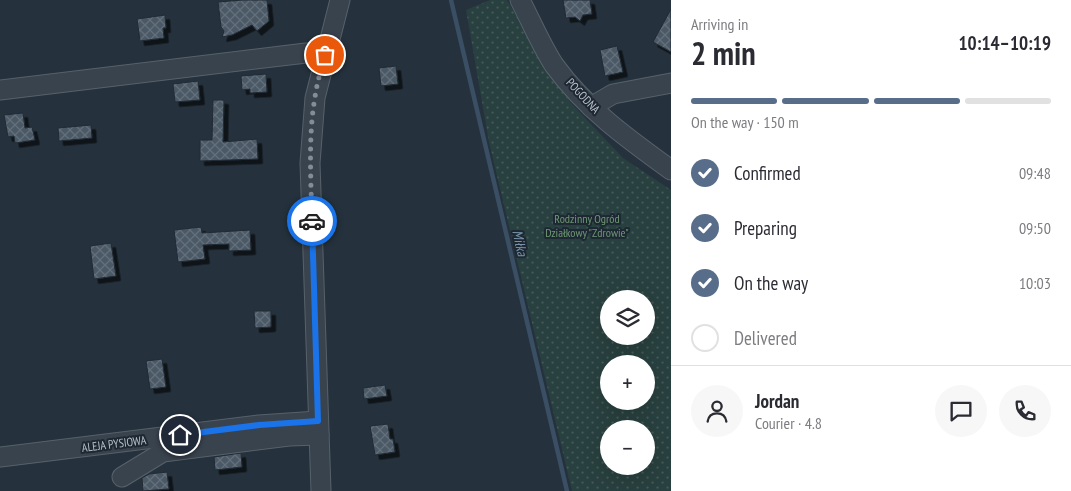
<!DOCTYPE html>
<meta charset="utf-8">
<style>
body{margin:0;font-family:"PT Sans Narrow",sans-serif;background:#f7f7f7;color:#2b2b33;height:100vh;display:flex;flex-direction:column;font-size:19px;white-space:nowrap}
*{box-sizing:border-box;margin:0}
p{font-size:16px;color:#7c7c81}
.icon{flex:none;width:28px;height:28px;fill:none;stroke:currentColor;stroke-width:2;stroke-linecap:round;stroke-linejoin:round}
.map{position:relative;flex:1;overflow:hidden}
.panel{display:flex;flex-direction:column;background:#fff;width:400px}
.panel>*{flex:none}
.tools{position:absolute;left:600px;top:290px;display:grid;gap:10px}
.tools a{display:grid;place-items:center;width:55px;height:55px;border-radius:50%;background:#fff;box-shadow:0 5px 20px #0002;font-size:25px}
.pin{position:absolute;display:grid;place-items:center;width:42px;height:42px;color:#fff;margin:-21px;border:2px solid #fff;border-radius:50%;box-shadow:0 1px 5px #0007}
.courier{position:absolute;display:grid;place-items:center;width:50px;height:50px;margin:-25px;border:4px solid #1a73e8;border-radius:50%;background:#fff;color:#222;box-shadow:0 1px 6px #0007}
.head em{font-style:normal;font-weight:800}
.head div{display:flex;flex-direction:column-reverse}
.head{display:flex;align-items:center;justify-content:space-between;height:85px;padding:0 20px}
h1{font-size:32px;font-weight:800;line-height:38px}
.bar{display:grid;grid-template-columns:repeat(4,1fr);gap:8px 5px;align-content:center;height:60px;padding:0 20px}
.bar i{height:6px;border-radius:4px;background:#e1e1e2}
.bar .active{background:#586d8a}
.bar p{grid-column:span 4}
.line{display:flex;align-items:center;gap:12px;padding:0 20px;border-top:1px solid #e1e1e2}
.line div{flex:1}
.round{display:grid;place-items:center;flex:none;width:52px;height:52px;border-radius:26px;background:#f7f7f7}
ol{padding:0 20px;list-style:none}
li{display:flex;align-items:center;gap:15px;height:55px}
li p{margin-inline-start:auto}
li .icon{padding:5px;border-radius:50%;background:#586d8a;color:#fff;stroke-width:4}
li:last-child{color:#7c7c81}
li i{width:28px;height:28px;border:2px solid #e1e1e2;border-radius:50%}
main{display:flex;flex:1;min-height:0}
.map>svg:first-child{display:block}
.park{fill:url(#park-dots);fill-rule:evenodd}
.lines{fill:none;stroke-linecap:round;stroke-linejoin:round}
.stream{stroke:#3a4f64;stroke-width:4.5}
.building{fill:url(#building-cross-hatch);stroke:#202a35;filter:url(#shadow)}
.minor-casing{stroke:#57616b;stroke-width:21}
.minor{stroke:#39434e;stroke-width:19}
.done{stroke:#838d97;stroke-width:5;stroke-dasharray:0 9}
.route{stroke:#1a73e8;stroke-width:6}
.labels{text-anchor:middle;stroke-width:4;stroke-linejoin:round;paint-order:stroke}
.street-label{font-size:12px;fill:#b5bec8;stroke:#1e2833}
.park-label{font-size:12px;fill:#6d9873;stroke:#1e2833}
.water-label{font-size:14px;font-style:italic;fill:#7792aa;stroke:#1e2833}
</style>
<main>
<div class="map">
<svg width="671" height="491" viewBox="0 0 671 491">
<defs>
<pattern id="park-dots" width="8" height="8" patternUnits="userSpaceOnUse" patternTransform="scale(1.25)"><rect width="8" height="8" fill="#28403f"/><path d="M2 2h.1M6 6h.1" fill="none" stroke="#455a59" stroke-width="1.8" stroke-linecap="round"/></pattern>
<pattern id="building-cross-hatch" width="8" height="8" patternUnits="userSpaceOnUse" patternTransform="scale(1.25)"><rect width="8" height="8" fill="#4b5966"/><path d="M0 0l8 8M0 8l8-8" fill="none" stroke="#636f7a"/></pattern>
<filter id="shadow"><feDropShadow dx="4.5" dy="4.5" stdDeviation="0" flood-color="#0009"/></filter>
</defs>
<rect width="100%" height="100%" fill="#25323d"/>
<path class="park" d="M490,0h17l63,102 53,56 48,32v301h-99l-83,-349 -23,-132zM609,299h37v37h-37zM609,364h37v37h-37zM609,429h37v37h-37z"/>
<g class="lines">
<path class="stream" d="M451,0l116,491"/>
</g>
<g class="building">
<path d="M243,0h24l2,21 -12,10 -5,-6 -20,10 -10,2 2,-6 -3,-4 -3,-25z"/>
<path d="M563,0h27l2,14 -9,1 -3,6 -5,-4 -9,1z"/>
<path d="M671,9v43l-18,-10z"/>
<path d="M165,15l1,13h-3l1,10 -24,3 -3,-22z"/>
<path d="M617,46l6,26 -18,4 -5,-26z"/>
<path d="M396,66l2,18 -17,2 -2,-18z"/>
<path d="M266,74l1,18 -17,1v-4l-8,1 -1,-14z"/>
<path d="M198,81l2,19 -25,2 -2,-18z"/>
<path d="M213,100h11l-1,42 34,-3 1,20 -58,2v-21h12z"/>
<path d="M23,113l2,15 7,-1 3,13 -20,3 -1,-7 -6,1 -4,-22z"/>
<path d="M91,125l1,13 -33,3 -1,-13z"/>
<path d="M201,227l1,6 48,-3 1,20 -22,1v-7l-26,1 2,14 -27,3 -4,-32z"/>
<path d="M111,243l5,33 -22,3 -4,-33z"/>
<path d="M254,311h17v16l-16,1z"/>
<path d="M162,359l4,28 -16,2 -4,-28z"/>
<path d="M385,385l2,11 -23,3 -1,-11z"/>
<path d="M388,424l2,15h3l2,13 -20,3 -5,-29z"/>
<path d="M241,453l1,14 -27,3 -1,-13z"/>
<path d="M167,472l2,17 -26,2 -1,-13 7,-4z"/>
</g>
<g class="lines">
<g class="minor-casing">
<g id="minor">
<path d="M520,0c11,21 21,45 34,65 31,43 74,74 117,105"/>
<path d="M0,90l306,-37 19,2"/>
<path d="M591,107l22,-13 58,-11"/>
<path d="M0,457l259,-32 59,-4"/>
<path d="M122,477l41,-25 126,-16 30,-1"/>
<path d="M321,491l-11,-328 5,-65 25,-98"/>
</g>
</g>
<use href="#minor" class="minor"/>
</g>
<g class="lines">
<path class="done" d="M312,221c-1,-41 -4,-84 3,-124 2,-14 6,-28 10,-42"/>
<path class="route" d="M180,435l79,-10 59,-4 -6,-200"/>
</g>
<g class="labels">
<g class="street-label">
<text transform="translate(583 96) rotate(47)" y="4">POGODNA</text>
<text transform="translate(114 444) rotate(-7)" y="4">ALEJA PYSIOWA</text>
</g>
<g class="park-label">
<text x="587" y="223">Rodzinny Ogród<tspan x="587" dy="14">Działkowy "Zdrowie"</tspan></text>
</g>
<g class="water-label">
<text transform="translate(520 243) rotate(77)" y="5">Miłka</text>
</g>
</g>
</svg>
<div class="tools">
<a><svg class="icon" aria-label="layers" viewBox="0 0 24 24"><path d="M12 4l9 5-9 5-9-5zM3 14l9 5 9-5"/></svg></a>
<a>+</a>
<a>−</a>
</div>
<div class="pin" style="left:325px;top:55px;background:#ea580c"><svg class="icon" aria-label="bag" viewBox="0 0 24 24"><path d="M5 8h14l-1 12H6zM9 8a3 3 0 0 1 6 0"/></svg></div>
<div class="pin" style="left:180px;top:435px;background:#1f2937"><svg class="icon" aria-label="home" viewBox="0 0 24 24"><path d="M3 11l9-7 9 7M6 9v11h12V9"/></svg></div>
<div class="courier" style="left:312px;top:221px"><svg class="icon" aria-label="car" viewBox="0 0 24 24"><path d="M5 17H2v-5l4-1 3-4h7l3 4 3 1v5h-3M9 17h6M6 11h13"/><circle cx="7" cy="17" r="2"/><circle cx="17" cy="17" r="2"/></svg></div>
</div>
<section class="panel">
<div class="head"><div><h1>2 min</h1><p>Arriving in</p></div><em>10:14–10:19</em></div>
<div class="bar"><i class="active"></i><i class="active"></i><i class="active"></i><i></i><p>On the way · 150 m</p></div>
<ol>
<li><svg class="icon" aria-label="check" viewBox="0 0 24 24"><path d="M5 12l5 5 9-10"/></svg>Confirmed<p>09:48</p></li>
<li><svg class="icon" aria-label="check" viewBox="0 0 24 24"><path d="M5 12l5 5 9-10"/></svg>Preparing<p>09:50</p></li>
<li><svg class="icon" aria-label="check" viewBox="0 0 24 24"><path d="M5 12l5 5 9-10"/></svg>On the way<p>10:03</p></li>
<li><i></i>Delivered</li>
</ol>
<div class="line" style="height:90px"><a class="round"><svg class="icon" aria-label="person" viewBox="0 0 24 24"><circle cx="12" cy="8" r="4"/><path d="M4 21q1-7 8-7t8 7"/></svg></a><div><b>Jordan</b><p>Courier · 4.8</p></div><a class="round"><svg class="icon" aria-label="chat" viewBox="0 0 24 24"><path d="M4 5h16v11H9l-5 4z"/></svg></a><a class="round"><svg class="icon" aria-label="phone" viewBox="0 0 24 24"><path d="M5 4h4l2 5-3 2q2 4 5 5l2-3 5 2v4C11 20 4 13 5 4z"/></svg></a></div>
</section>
</main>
